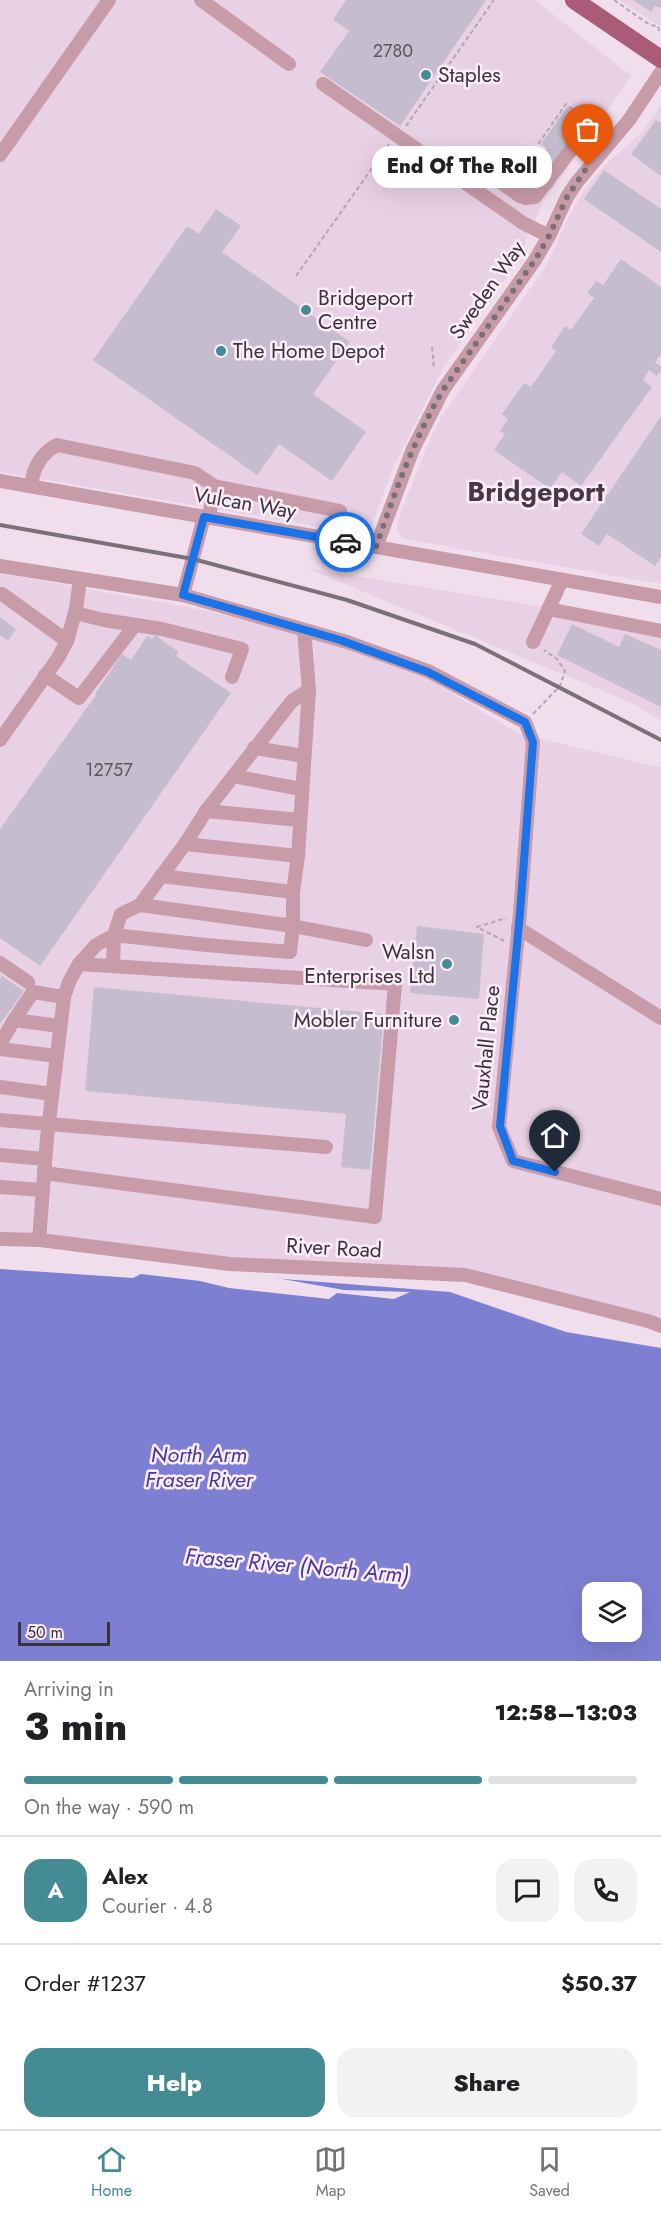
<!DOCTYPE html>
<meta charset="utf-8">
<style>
body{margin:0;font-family:Jost,sans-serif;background:#f2f2f2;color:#202124;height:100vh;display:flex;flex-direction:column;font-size:22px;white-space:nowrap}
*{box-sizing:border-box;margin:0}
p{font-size:20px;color:#757577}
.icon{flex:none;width:33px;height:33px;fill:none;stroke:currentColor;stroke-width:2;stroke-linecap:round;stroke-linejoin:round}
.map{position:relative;height:1661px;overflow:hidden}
.side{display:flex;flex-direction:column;background:#fff;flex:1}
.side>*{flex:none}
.tools{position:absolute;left:582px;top:1582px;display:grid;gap:12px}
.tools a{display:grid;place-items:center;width:60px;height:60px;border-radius:12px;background:#fff;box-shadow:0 6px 24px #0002;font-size:30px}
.scale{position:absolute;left:18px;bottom:15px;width:92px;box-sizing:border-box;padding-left:6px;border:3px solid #3a3338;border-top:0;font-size:16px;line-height:21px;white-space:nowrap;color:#3a3338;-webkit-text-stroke:4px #fdecfa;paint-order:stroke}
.pin{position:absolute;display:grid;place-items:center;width:51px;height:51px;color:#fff;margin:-62px -26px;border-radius:50% 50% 50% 0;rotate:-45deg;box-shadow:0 0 6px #0007}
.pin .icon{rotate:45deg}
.courier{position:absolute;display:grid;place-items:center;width:60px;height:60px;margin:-30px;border:4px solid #1a73e8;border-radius:50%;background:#fff;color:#222;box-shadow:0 2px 8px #0007}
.bubble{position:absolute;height:42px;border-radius:18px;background:#fff;box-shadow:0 6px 24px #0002;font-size:20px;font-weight:800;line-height:42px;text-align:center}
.headline em{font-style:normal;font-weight:800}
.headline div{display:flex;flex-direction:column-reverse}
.headline{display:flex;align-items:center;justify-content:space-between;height:102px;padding:0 24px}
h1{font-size:39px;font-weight:800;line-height:45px}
.bar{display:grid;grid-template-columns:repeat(4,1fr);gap:9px 6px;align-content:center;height:72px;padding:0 24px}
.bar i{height:8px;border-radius:4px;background:#e0e0e0}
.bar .active{background:#448b93}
.bar p{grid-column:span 4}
.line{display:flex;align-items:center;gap:15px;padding:0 24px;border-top:2px solid #e0e0e0}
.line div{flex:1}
.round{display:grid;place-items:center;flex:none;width:63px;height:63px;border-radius:18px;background:#f2f2f2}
.cta{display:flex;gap:12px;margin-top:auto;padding:12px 24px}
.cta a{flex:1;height:69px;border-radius:18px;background:#448b93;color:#fff;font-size:24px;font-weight:800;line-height:69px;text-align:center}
.cta a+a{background:#f2f2f2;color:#202124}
.tab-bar{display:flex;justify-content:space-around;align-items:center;height:84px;border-top:2px solid #e0e0e0;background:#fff;font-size:16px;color:#757577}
.tab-bar a{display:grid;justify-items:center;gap:3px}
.tab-bar .active{color:#448b93}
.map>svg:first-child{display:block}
.built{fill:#e8d1e4}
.water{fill:#7d7fd3;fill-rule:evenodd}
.pier{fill:#f0deec}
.building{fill:#c5bdcf}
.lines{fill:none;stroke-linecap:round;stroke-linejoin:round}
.path{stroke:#b5a6b1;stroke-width:2;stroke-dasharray:4.5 3;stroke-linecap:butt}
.minor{stroke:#c89ba9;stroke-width:14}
.major{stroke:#a95b77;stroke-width:18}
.rail{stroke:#7b7078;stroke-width:4}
.done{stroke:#7a6f77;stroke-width:6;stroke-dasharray:0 10.8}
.route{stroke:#1a73e8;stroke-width:8}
.poi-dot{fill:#448b93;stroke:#fdecfa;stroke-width:2}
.labels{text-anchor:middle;stroke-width:5;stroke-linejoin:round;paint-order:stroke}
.number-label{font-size:18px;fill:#5d565e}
.poi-label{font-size:21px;fill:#3a3338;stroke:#fdecfa;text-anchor:start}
.street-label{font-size:21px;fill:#3a3338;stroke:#fdecfa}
.water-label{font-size:22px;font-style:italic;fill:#433a9e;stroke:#fdecfa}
.district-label{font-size:27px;font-weight:bold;fill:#463944;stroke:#fdecfa}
</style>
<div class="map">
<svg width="661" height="1661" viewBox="0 0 661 1661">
<rect width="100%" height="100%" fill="#f0deec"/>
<g class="built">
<path d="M0,0h535l96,76 -88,127 -17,37 -2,13 -80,113 -52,104 -20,55 -6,5 -10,3 -356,-61z"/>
<path d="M619,0h42v27z"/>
<path d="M661,105v479l-257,-45 -3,-2 -4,-8 1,-9 29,-74 15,-30 105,-152 20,-43 17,-31 19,-23 39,-35z"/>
<path d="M306,568l355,58v95l-29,-18z"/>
<path d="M0,573l203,37 90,21 69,22 65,25 90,55 144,35v558l-196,-51 -235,-11 -230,-25z"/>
</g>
<path class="water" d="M0,1257l450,35 116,40 95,16v313h-661zM592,1593h40v39h-40z"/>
<path class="pier" d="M0,1254l248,19 96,17 66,2 -16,7 -57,-6 -8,6 -100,-11 -29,-7 -59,-7 -8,4 -133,-9z"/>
<g class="building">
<path d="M346,0h140l-86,126 -80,-54 29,-41 -16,-11z"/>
<path d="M633,0h28v8l-6,-2 -4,6z"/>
<path d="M567,107l10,7 5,8 -26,42 -13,-9 4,-7 -6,-4z"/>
<path d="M656,120l5,3v53l-30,-22z"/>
<path d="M604,170l57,39v43l-77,-53z"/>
<path d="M216,209l25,17 -19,26 128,90 -37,52 53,38 -34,49 -53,-37 -22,31 -164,-115 94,-134 12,8z"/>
<path d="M621,259l40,28v67l-6,8 6,5v3l-4,6 -8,-6 -6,10 9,7 -71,99 -19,-14 -12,17 -56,-39 11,-16 -5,-3 8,-12 -6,-5 22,-31 7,4 25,-36 -5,-4 14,-21 6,4 23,-32 -7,-5 9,-12 7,4z"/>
<path d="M661,416v141l-6,9 -48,-32 -8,12 -18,-12z"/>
<path d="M0,617l16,12 -8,12 -8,-6z"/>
<path d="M572,624l47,23 6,-13 36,16v57l-104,-52z"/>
<path d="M155,635l24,17 -3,4 55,37 -191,273 -40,-28v-109l96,-134 -1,-1 27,-40 9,6 16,-24 5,3z"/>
<path d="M417,926l67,8 -5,65 -69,-6z"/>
<path d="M2,976l22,15 -24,33v-45z"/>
<path d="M94,987l290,27 -14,156 -29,-3 5,-53 -261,-23z"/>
</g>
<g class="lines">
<g class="path">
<path d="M614,0l36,25 8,1 1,5"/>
<path d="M597,108l12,10"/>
<path d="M406,126l88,-126"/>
<path d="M534,150l32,-46 6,5"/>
<path d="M296,276l93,-132"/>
<path d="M432,347l2,22"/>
<path d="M533,714l27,-28 5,-15 -8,-12 -13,-9"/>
<path d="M504,941l-27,-14 29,-9"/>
</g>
<g class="minor">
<path d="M201,0l88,64"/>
<path d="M323,84l200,139 26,13"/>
<path d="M0,155l109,-155"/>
<path d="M488,173l32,23 6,2 9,-1 48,-63 3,-11 -1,-11"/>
<path d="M512,190l35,-8"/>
<path d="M0,481l661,116"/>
<path d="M31,486c2,-17 9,-32 26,-41l138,28 19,13 126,25 -5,29"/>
<path d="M209,518l5,-32"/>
<path d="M376,547l37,-98 30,-59 92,-130 14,-24 18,-39 10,-15 52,-62 32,-48"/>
<path d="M0,566l183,29 164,47 81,29 97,51 8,20 -13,171 -21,214 14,34 148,38"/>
<path d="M2,594l65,47"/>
<path d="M183,595l21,-78"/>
<path d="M548,609l113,22"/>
<path d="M75,613l29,7 58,9 80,20 -10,28"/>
<path d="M533,642l29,-62"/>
<path d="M45,675l34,23 56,-73"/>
<path d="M0,740l58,-82 9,-17 9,-32 4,-30"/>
<path d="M254,748l50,8"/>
<path d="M233,776l68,13"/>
<path d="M206,811l93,9"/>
<path d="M185,844l113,12"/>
<path d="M161,876l132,16"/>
<path d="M140,905l45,-61 21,-33 86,-110 17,-11"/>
<path d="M518,928l143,90"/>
<path d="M0,963l28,19"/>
<path d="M113,966l1,-31 7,-21 19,-9 153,21 73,14"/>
<path d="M14,1020l19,-28 31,5"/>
<path d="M0,1044l14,-24 46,6"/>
<path d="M0,1049l57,7"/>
<path d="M0,1087l52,7"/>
<path d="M0,1120l326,27"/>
<path d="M0,1155l45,4"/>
<path d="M44,1173l331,44 20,-233 -316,-20"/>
<path d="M0,1187l43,3"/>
<path d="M0,1239l40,1 190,24 235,11 183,46 13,5"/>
<path d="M39,1240l8,-102 17,-141 5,-15 10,-18 17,-19 18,-10 92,10 84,7 3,-26v-34l5,-36 11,-166 -5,-60"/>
</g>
<path class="major" d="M574,0l87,59"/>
<path class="rail" d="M0,525l193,34 154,41 128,44 186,96"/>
</g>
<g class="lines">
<path class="done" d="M345,542l31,5c18,-53 38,-108 67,-157l92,-130 14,-24 18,-39 21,-31"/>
<path class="route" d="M345,542l-141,-25 -21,78 157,45 88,32 97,50 8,20 -13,171 -20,213 13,35 42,11"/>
</g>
<g class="poi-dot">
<circle cx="426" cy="75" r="6"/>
<circle cx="306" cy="310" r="6"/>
<circle cx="221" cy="351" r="6"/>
<circle cx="447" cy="964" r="6"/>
<circle cx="454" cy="1020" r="6"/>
</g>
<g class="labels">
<g class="number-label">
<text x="393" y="57">2780</text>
<text x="109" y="776">12757</text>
</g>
<g class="poi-label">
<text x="438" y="82">Staples</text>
<text x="318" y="305">Bridgeport<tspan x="318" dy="24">Centre</tspan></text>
<text x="233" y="358">The Home Depot</text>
<text x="435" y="959" text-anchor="end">Walsn<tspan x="435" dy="24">Enterprises Ltd</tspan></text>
<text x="442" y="1027" text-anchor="end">Mobler Furniture</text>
</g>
<g class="street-label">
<text transform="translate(487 290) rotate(-55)" y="7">Sweden Way</text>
<text transform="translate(245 503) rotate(10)" y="7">Vulcan Way</text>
<text transform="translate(486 1048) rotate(-84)" y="7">Vauxhall Place</text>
<text transform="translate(334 1248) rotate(3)" y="7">River Road</text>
</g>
<g class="water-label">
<text x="199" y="1462">North Arm<tspan x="199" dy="25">Fraser River</tspan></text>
<text transform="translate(297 1565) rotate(5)" y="8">Fraser River (North Arm)</text>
</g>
<g class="district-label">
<text x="536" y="501">Bridgeport</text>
</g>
</g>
</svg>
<div class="tools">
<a><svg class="icon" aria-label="layers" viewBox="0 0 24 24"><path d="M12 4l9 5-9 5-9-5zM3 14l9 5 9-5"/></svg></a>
</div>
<div class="scale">50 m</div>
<div class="pin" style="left:588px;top:166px;background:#ea580c"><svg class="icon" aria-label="bag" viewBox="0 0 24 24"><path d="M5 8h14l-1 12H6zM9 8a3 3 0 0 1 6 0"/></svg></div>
<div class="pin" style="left:555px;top:1172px;background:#1f2937"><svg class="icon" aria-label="home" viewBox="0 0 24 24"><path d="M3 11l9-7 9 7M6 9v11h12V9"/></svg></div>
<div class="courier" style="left:345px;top:542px"><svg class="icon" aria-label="car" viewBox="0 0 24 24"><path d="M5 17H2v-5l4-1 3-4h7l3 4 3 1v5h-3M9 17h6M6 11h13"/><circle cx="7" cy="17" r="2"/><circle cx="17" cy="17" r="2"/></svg></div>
<div class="bubble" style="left:372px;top:146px;width:180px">End Of The Roll</div>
</div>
<section class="side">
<div class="headline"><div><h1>3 min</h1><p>Arriving in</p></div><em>12:58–13:03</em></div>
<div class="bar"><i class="active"></i><i class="active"></i><i class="active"></i><i></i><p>On the way · 590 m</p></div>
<div class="line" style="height:108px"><b class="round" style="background:#448b93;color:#fff">A</b><div><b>Alex</b><p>Courier · 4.8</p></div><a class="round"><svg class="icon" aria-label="chat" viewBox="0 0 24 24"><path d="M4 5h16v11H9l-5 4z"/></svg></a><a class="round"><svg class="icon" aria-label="phone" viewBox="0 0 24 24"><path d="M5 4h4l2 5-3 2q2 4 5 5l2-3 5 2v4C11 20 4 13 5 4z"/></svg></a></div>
<div class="line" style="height:78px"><div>Order #1237</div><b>$50.37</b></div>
<div class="cta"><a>Help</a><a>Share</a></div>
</section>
<nav class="tab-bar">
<a class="active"><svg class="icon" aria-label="home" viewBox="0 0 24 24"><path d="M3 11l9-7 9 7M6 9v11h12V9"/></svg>Home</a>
<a><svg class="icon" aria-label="map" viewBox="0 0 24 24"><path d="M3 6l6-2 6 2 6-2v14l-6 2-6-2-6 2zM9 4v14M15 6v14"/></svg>Map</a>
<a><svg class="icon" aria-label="saved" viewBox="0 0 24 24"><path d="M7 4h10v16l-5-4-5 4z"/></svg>Saved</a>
</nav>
